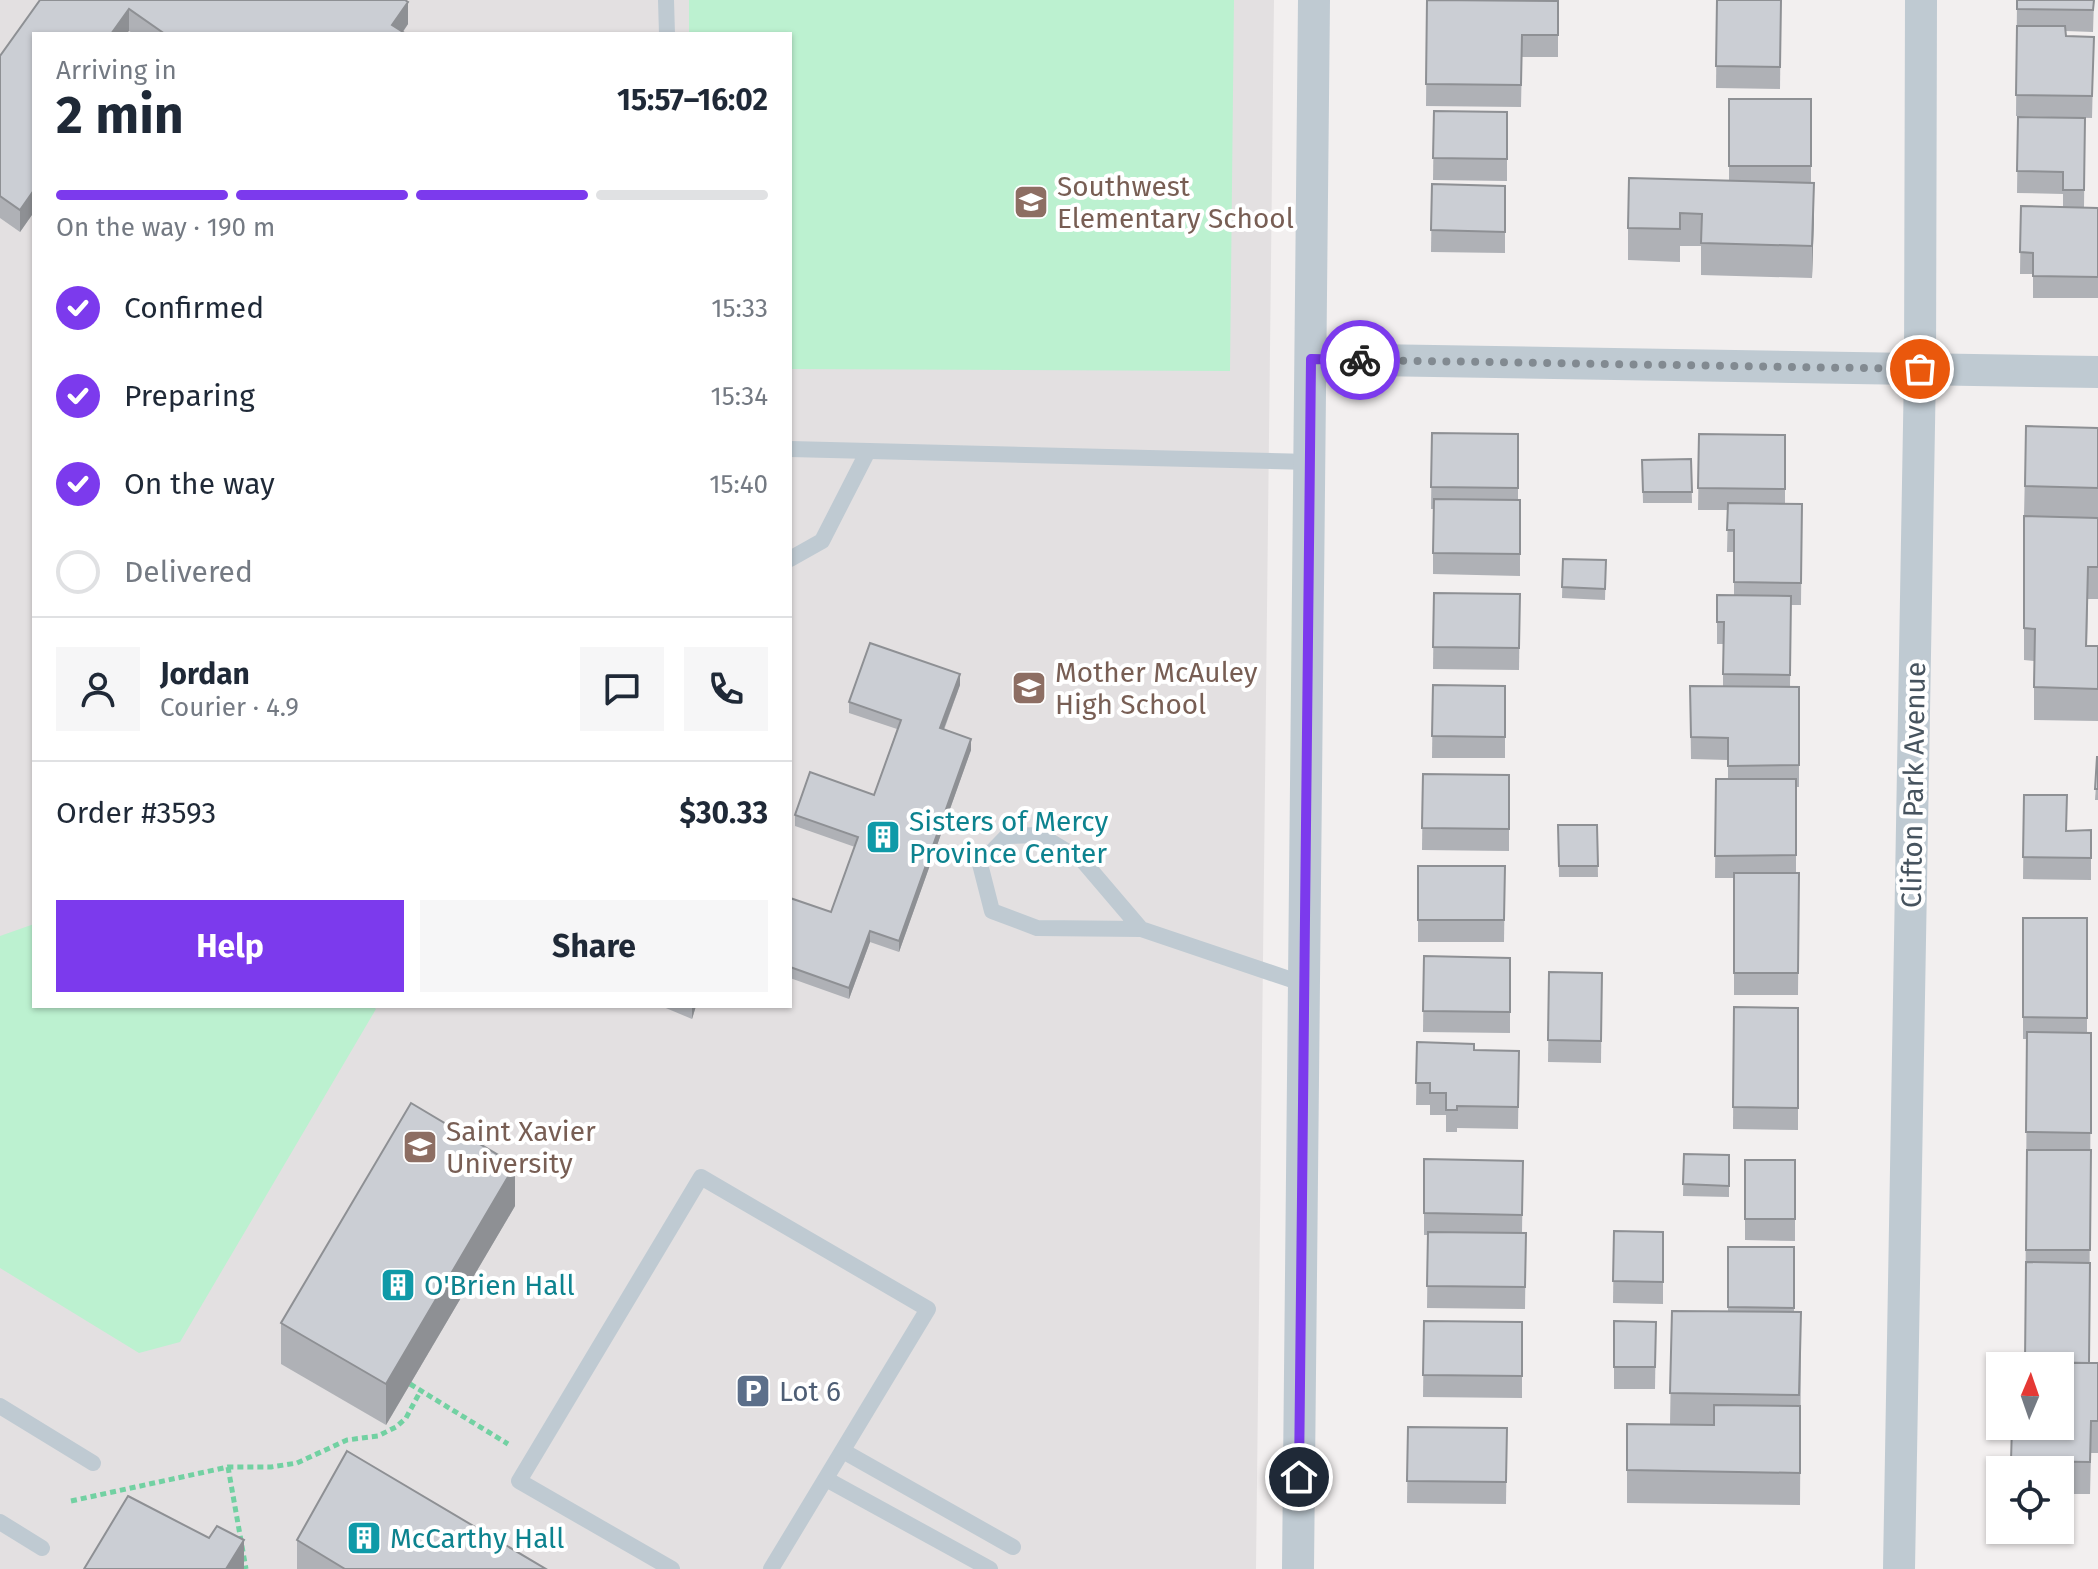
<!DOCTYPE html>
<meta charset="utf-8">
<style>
body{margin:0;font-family:"Fira Sans",sans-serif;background:#f6f6f7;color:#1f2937;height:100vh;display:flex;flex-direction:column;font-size:30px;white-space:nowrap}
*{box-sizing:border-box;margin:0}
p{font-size:26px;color:#747a83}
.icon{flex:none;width:44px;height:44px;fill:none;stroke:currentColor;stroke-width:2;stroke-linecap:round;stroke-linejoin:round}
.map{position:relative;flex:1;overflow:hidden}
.drawer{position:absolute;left:32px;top:32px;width:760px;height:976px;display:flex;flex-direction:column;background:#fff;border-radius:0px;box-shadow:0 2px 6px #0004}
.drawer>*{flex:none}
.needle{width:52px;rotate:2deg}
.fabs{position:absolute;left:1986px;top:1352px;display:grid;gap:16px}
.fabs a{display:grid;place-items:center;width:88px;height:88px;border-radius:0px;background:#fff;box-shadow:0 2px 6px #0004;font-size:40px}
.pin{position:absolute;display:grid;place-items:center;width:68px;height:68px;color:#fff;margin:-34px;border:4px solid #fff;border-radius:50%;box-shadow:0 2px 8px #0007}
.courier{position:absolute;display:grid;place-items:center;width:80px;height:80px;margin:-40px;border:6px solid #7c3aed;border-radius:50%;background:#fff;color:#222;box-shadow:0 2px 10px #0007}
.overview em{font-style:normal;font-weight:700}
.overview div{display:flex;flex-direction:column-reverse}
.overview{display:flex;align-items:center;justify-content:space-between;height:136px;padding:0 24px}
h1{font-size:52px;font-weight:700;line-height:60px}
.bar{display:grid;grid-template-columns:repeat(4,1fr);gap:12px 8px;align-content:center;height:96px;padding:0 24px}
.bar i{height:10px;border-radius:6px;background:#e0e1e3}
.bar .on{background:#7c3aed}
.bar p{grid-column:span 4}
.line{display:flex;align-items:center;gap:20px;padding:0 24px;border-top:2px solid #e0e1e3}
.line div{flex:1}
.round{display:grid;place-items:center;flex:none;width:84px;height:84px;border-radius:0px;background:#f6f6f7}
ol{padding:0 24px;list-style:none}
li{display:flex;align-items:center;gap:24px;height:88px}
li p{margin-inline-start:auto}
li .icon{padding:8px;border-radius:50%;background:#7c3aed;color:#fff;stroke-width:4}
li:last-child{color:#747a83}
li i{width:44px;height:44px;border:4px solid #e0e1e3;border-radius:50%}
.primary-button{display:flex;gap:16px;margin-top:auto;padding:16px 24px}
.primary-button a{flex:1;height:92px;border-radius:0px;background:#7c3aed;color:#fff;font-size:32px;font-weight:700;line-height:92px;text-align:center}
.primary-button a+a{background:#f6f6f7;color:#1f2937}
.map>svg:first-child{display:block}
.education{fill:#e3e0e1;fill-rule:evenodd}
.green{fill:#bcf1d0}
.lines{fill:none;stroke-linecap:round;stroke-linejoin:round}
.path{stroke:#72d1a2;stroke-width:5;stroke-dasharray:6 4;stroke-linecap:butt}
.lane{stroke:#bfcad2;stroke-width:16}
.street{stroke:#bfcad2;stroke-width:32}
.wall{fill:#afb1b6}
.shaded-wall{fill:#8e9094}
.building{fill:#cbced4;stroke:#8e9094;stroke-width:2}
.done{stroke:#828a91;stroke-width:8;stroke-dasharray:0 14.4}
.route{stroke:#7c3aed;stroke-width:10}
.labels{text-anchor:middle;stroke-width:8;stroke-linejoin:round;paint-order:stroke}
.education-label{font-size:28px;fill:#785e54;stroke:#fff;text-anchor:start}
.street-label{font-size:28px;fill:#46535e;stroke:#fff}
.culture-label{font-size:28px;fill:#0d838f;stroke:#fff;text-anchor:start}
.service-label{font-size:28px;fill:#4e5e75;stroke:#fff;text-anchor:start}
</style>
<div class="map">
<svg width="2098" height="1569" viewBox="0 0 2098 1569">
<rect width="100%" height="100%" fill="#f2efef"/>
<path class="education" d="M0,0h1274l-18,1569h-1256zM34,34h756v972h-756z"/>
<g class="green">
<path d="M689,0h545l-4,371 -440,-2v-335h-101z"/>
<path d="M34,924v82h339l3,3 -196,333 -41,11 -139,-85v-332z"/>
</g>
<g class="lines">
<g class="path">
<path d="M410,1384l98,60"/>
<path d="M228,1467l18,102"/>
<path d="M71,1501l157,-34h43l26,-4 50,-23 31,-4 18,-9 10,-9 15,-28"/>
</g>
<g class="lane">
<path d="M666,0l1,34"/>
<path d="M790,449l520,13"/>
<path d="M790,559l32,-18 46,-90"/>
<path d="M1141,929l-58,-68 -43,-26 -33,1 -27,28 12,47 45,17 104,1 163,55"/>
<path d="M0,1406l93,57"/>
<path d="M843,1451l170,96"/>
<path d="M826,1479l164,90"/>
<path d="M0,1522l42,26"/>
<path d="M672,1569l-153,-88 182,-304 227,132 -157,260"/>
</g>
<g class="street">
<path d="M1311,359l787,13"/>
<path d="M1298,1569l16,-1569"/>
<path d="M1899,1569l21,-1200 1,-369"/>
</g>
</g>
<g class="wall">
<path d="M40,0l368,24 -5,8 3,2h-272l-5,-3 -95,3v178l-14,20 -20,-14v-162z"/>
<path d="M1427,0l131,1v56h-36l-1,50 -95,-1z"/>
<path d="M1717,0h64l-1,89 -64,-1z"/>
<path d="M2017,0h77l-1,32 -28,-1 1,5 28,1 -2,81 -76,-2z"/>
<path d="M1729,99h82v84l3,32 -2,63 -111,-3v-29h-21v16l-52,-2v-32l101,-47z"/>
<path d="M1434,111l73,1v69l-74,-1z"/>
<path d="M2018,117l67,1 -1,89 14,1v90h-65v-24h-13l1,-68 42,1v-13l-46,-1z"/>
<path d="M1432,184l73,2v67l-74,-1z"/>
<path d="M2026,426l72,2v171h-10l-1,47h11v75l-64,-1v-59l-10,-1v-144z"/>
<path d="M1432,433l86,1v66h2v76l-87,-2v-65h-2z"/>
<path d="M1699,434l86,1v69h17l-1,101h-10l-1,82h9v100h-3v86h3l-1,122h-64v-117h-19l1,-99h12v-19l-37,-1 -1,-73h33v-42h-6v-49h17v-43h-7l1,-42h-30z"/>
<path d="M1691,459l1,44h-49l-1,-43z"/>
<path d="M1563,559l43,1 -1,40 -43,-2z"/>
<path d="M1434,593l86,1 -1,76 -86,-1z"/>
<path d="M960,685l-16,45 27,20 -72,202 -29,-10 -21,57 -59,-21v-80l41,14 24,-65 -60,-21v-11l79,-20 23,-66 -48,-16v-11z"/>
<path d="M1433,685l72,1v72h-73z"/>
<path d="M2098,757v43h-3z"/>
<path d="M1423,774l86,1v76l-87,-1z"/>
<path d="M2024,795l42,36 25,-1v50l-68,-1z"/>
<path d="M1558,825h39l1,52h-39z"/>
<path d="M1418,866h87l-1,76h-86z"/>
<path d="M2023,918h64v114l4,1 -2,330h9v90h-7l-1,41h-30v-24h-49l1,-44h48v-60h-35l2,-327h-4z"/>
<path d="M1424,956l86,2v75l-87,-1z"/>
<path d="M1549,972l53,1 -1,90 -53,-1z"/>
<path d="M661,1006h35l-4,13z"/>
<path d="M1734,1007l64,1v122l-65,-1z"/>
<path d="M1417,1042l57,8 45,1 -1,78 -61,-1v4h-11v-17h-16v-10h-14z"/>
<path d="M1684,1154l45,1v42l-46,-1z"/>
<path d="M1424,1159l99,2 -1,72h4l-1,76 -98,-1 1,-73h-4z"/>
<path d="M1745,1160h50v81l-50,-1z"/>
<path d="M515,1206l-129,219 -105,-61v-41z"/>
<path d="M1614,1231l49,1v72l-50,-1z"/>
<path d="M1728,1247h66v65l7,32 -1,161 -173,-2v-79h43l2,-113h56z"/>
<path d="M1424,1321l98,1v76l-99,-1z"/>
<path d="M1614,1321l42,1 -1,67h-41z"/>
<path d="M1408,1427l99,1 -1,76 -99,-1z"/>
<path d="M297,1540l249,29h-249z"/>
</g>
<g class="shaded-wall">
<path d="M408,2v22l-7,10 -9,-9z"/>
<path d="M129,9v22l-3,3h-15z"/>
<path d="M1814,183v32l-2,63v-32z"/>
<path d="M34,190v22l-14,20v-22z"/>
<path d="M960,674v11l-20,54v-11z"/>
<path d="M971,739v11l-72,202v-11z"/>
<path d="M870,931v11l-21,57v-11z"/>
<path d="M692,1006h4l-4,13z"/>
<path d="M515,1165v41l-129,219v-41z"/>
<path d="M244,1540v29h-18z"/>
</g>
<g class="building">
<path d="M40,0h365l3,2 -16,23 14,9h-241l-36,-25 -18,25h-77v156l-14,20 -20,-14v-140z"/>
<path d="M1427,0l131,1v34h-36l-1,50 -95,-1z"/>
<path d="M1717,0h64l-1,67 -64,-1z"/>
<path d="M2017,0h77l-1,10 -76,-1z"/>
<path d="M2017,26h48l1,10 28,1 -2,59 -76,-1z"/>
<rect x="1729" y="99" width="82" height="67"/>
<path d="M1434,111l73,1v47l-74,-1z"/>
<path d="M2018,117l67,1 -1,72h-21v-18l-46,-1z"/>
<path d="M1629,178l185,5 -2,63 -111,-3 1,-29 -22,-1v16l-52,-1z"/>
<path d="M1432,184l73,2v46l-74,-2z"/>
<path d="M2021,206l77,2v69l-65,-1v-23l-13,-1z"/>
<path d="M2026,426l72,2v60l-73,-2z"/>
<path d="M1432,433l86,1v54l-87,-1z"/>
<path d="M1699,434l86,1v54l-87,-1z"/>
<path d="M1691,459l1,33h-49l-1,-32z"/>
<path d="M1434,499l86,1v54l-87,-1z"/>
<path d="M1728,503l74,1 -1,79 -67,-1v-52h-7z"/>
<path d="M2024,516l74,2v49h-10l-2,79h12v43l-64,-2 1,-58 -11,-1z"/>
<path d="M1563,559l43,1 -1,29 -43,-2z"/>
<path d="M1434,593l86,1 -1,54 -86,-1z"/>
<path d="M1717,595l74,1 -1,79 -67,-1 1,-52h-7z"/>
<path d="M870,643l90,31 -20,54 31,11 -72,202 -29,-10 -21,57 -59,-21v-69l41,14 27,-75 -63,-22 15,-43 64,23 27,-75 -52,-18z"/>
<path d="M1433,685l72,1v51l-73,-1z"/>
<path d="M1690,686l109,1v78l-71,1v-28l-37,-1z"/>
<path d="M2097,757h1v32h-3z"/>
<path d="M1423,774l86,1v54l-87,-1z"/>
<path d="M1716,779h80v76l-81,1z"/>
<path d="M2024,795h43l-1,36 25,-1v28l-68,-1z"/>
<path d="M1558,825h39l1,41h-39z"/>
<path d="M1418,866h87l-1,54h-86z"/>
<path d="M1734,873h65l-1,100h-64z"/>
<path d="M2023,918h64v100l-64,-1z"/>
<path d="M1424,956l86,2v54l-87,-1z"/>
<path d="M1549,972l53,1 -1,68 -53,-1z"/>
<path d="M1734,1007l64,1v100l-65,-1z"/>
<path d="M2027,1032l64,1v100l-65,-1z"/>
<path d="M1417,1042l57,2v6l45,1 -1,56 -61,-1v4h-11v-17h-16v-10h-14z"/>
<path d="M411,1103l104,62 -129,219 -105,-61z"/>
<path d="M2027,1150h64l-1,100h-64z"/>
<path d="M1684,1154l45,1v31l-46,-2z"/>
<path d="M1424,1159l99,2 -1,54 -98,-2z"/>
<rect x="1745" y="1160" width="50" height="59"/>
<path d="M1614,1231l49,1v50l-50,-1z"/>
<path d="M1428,1232l98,1 -1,54 -98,-1z"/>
<path d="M1728,1247h66v61l-66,-1z"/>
<path d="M2026,1262l64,1 -1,100 -64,-1z"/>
<path d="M1672,1311l129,1 -2,83 -129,-2z"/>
<path d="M1424,1321l98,1v54l-99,-1z"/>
<path d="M1614,1321l42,1 -1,45h-41z"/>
<path d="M2051,1363h47v58h-7l-1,41 -79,-1 1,-35h48v-60h-9z"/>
<path d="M1714,1405l86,1v67l-173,-3v-46l87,1z"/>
<path d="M1408,1427l99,1 -1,54 -99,-1z"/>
<path d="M347,1451l199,118h-201l-48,-29z"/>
<path d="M128,1496l81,42 8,-12 27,14 -18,29h-142z"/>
</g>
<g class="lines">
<path class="done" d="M1360,360l560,9"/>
<path class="route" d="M1299,1477l12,-1118 49,1"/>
</g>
<defs>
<g id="school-square" transform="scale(1.8)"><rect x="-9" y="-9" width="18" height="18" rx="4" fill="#8d6e63" stroke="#fff"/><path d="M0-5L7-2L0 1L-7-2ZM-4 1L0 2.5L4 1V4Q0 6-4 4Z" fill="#fff"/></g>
<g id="building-square" transform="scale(1.8)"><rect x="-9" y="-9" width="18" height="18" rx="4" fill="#0f9aa8" stroke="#fff"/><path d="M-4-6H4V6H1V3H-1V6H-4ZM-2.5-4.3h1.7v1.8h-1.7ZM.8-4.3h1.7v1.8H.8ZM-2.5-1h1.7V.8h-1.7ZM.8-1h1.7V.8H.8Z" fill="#fff"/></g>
<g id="university-square" transform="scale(1.8)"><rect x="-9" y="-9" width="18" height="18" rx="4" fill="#8d6e63" stroke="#fff"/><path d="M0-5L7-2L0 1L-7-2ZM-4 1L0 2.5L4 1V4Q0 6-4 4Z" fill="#fff"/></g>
<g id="parking-square" transform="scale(1.8)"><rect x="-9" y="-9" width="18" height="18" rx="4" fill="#5c6f8a" stroke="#fff"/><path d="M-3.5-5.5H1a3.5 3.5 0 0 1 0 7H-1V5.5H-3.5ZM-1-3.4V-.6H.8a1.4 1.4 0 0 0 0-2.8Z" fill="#fff"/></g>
</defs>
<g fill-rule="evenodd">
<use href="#school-square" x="1031" y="202"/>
<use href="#school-square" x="1029" y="688"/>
<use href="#building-square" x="883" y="837"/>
<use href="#university-square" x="420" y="1147"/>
<use href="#building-square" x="398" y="1285"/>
<use href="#parking-square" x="753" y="1391"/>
<use href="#building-square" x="364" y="1538"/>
</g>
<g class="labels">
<g class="education-label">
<text x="1057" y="196">Southwest<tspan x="1057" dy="32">Elementary School</tspan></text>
<text x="1055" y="682">Mother McAuley<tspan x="1055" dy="32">High School</tspan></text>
<text x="446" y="1141">Saint Xavier<tspan x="446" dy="32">University</tspan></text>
</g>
<g class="street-label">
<text transform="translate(1913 785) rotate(-89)" y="10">Clifton Park Avenue</text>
</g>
<g class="culture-label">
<text x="909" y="831">Sisters of Mercy<tspan x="909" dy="32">Province Center</tspan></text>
<text x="424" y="1295">O'Brien Hall</text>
<text x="390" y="1548">McCarthy Hall</text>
</g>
<g class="service-label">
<text x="779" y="1401">Lot 6</text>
</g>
</g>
</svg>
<div class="fabs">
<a><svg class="needle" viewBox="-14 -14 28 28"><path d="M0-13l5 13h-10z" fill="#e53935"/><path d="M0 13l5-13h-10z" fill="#747a83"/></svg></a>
<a><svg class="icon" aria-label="locate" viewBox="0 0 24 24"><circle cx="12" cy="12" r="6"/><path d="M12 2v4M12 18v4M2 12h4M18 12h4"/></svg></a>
</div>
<div class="pin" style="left:1920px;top:369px;background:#ea580c"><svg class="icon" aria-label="bag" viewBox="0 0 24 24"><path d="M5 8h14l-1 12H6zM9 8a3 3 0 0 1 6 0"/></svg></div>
<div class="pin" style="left:1299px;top:1477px;background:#1f2937"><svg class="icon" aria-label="home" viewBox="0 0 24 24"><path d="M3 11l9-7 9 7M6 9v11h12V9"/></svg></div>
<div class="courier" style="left:1360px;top:360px"><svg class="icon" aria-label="bike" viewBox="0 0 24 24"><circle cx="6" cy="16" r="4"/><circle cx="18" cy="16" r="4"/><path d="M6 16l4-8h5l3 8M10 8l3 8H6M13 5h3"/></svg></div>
<section class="drawer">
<div class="overview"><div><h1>2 min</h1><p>Arriving in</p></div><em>15:57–16:02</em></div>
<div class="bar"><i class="on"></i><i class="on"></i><i class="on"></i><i></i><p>On the way · 190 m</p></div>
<ol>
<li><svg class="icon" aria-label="check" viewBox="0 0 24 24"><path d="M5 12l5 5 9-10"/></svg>Confirmed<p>15:33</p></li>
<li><svg class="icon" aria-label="check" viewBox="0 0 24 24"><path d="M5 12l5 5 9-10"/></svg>Preparing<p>15:34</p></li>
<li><svg class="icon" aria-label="check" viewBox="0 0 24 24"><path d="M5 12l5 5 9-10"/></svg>On the way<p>15:40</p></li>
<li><i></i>Delivered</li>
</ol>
<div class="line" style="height:144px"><a class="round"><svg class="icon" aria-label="person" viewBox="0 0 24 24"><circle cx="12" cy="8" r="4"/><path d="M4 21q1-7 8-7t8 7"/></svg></a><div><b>Jordan</b><p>Courier · 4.9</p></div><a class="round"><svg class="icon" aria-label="chat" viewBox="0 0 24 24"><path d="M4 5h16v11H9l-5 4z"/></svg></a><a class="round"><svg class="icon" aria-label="phone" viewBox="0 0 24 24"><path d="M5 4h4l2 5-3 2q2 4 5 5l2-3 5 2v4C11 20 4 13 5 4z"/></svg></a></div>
<div class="line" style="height:104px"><div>Order #3593</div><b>$30.33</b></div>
<div class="primary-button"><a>Help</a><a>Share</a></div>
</section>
</div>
